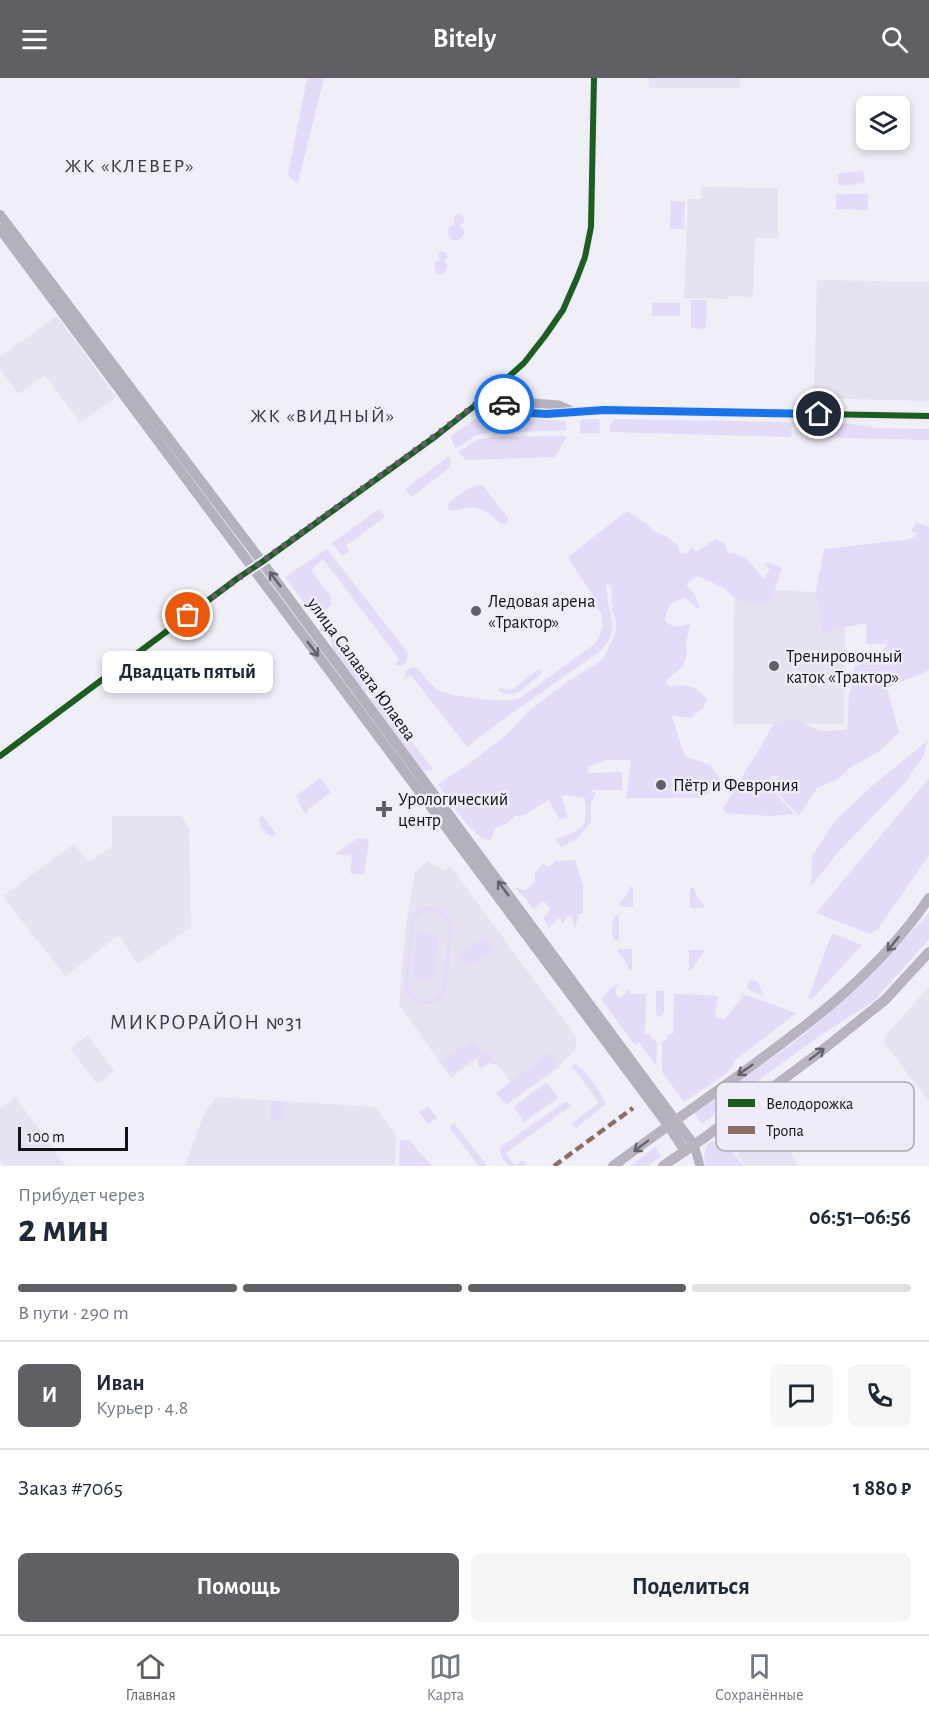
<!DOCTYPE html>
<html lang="ru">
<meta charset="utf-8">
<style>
body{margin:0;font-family:"Alegreya Sans",sans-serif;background:#f6f6f7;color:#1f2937;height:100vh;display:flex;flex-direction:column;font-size:22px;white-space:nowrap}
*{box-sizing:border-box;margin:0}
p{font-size:20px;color:#747a83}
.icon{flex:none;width:33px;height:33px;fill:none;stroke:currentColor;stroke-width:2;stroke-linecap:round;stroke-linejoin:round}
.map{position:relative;height:1088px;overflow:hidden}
.panel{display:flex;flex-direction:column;background:#fff;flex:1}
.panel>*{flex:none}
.tools{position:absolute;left:856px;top:18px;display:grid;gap:12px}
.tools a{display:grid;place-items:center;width:54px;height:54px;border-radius:9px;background:#fff;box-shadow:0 3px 9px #0003;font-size:30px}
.scale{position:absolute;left:18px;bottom:15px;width:110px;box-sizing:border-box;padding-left:6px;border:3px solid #141217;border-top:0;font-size:16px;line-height:21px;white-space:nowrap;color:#141217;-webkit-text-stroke:4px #efebf9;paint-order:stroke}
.pin{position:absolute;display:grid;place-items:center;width:51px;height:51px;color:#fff;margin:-26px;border:3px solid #fff;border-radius:50%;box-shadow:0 2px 6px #0007}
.courier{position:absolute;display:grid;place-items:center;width:60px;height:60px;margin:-30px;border:4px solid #1a73e8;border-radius:50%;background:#fff;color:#222;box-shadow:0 2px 8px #0007}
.bubble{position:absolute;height:42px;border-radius:9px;background:#fff;box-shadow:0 3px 9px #0003;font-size:20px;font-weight:600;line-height:42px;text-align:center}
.overview em{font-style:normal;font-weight:600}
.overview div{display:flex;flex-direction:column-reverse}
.overview{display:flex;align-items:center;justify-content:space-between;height:102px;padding:0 18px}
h1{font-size:39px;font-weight:600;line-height:45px}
.bar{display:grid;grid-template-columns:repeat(4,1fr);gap:9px 6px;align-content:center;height:72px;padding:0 18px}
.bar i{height:8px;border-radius:4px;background:#e0e1e3}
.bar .selected{background:#615f65}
.bar p{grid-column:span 4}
.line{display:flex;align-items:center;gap:15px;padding:0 18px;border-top:2px solid #e0e1e3}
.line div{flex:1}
.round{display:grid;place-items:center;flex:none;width:63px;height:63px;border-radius:9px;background:#f6f6f7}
.button{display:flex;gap:12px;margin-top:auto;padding:12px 18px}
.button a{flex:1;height:69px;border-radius:9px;background:#615f65;color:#fff;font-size:24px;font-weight:600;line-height:69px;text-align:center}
.button a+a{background:#f6f6f7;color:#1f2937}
header{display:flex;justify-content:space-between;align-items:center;height:78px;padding:0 18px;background:#615f65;color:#fff;font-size:27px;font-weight:600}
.menu{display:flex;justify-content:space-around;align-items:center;height:84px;border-top:2px solid #e0e1e3;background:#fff;font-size:16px;color:#747a83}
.menu a{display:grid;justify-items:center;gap:3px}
.menu .selected{color:#615f65}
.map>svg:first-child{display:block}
.built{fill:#e6e2f1}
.green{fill:#e4dbf9;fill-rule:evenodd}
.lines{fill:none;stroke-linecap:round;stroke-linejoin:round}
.tertiary{stroke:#b5b1be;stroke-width:9}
.secondary{stroke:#b4b1be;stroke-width:10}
.primary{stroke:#b8b2c1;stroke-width:10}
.quiet{stroke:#8d6e63;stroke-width:4.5;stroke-dasharray:9 4.5;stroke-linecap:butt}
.cycleway-casing{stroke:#efebf9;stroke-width:10}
.cycleway{stroke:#1b5e20;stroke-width:6}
.oneway{stroke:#64626a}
.oneway2{stroke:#66626c}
.done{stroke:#615f65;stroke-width:6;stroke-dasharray:0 10.8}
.route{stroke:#1a73e8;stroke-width:8}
.poi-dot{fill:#615f65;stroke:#efebf9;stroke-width:2}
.labels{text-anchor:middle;stroke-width:5;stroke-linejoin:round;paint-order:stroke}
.poi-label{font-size:18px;fill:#141217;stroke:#efebf9;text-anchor:start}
.street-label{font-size:18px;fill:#141217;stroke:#efebf9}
.neighbourhood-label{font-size:20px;letter-spacing:1.5px;fill:#3c3944;stroke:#efebf9}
.quarter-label{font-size:21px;letter-spacing:1.5px;fill:#3c3944;stroke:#efebf9}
.key{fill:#efebf9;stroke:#adaab5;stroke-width:1.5}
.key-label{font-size:16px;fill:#141217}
</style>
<header><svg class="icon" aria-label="menu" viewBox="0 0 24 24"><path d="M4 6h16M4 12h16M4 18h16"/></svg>Bitely<svg class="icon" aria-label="search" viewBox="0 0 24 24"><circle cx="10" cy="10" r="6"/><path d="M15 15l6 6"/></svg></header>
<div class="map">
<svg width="929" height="1088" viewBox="0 0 929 1088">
<rect width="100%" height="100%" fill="#f0eef6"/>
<g class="built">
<rect x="649" y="0" width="91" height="10"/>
<path d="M702,109l76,1v50h-23l-2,59 -23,-1 -2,3 -44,-1 4,-99h13z"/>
<path d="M817,202l112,2v119l-115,-3z"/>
<path d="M57,238l59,81 -36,25 -35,-47 -27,19 -18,-25v-12z"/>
<path d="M734,509l92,6 19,24 -1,107h-111z"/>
<path d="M112,738h69l8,12 2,99 -53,37 -19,-29 -54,41 -62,-80 71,-52 15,18 23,-16z"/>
<path d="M427,784l18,9 5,-5 125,169 1,13 -5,7 -10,8 -1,4 -36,25 -15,-12 -22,-29 -36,27 -52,-74 7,-79 9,-53z"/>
<path d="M929,909v115l-46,-61 4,-7z"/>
<path d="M88,957l26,36 -17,13 -27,-36z"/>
<path d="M15,1019l51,69h-62l-4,-5v-52z"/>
<path d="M216,1019l159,10 21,28 -1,31h-210l20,-55z"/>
<path d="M779,1054l19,34h-53l-8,-12z"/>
</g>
<g class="green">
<path d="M307,0h17l-26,106 -10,-9z"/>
<path d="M863,92l2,13 -26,3 -2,-12z"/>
<path d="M836,116h32v16l-32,-1z"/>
<path d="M671,123h14l-1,28h-14z"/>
<path d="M458,135l6,4v5l-4,3 5,7 -4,7 -6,2 -5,-3 -2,-5 1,-6 6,-3 -2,-6z"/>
<path d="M442,173l5,3v4l-3,3 4,5 -2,5 -4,3 -5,-1 -3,-5 1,-5 5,-3 -2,-6z"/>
<path d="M691,222h16l-1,29 -15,-1z"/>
<rect x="652" y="225" width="28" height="13"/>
<path d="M489,331l2,1 -1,22 -13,3 -22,14 -4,-13z"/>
<path d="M505,332l27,9 34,2 1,9 -72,3 1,-15z"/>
<path d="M583,341h14l2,1 1,13h-20v-11z"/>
<path d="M615,341l172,3 5,4 -1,11 -181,-5v-7z"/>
<path d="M806,344l45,2 27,4 51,1v11l-124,-3z"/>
<path d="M567,358l-12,21 -89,3 -8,-8 20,-13 16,-2z"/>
<path d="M448,379l3,4 -1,6 -38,30 -6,-6v-3z"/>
<path d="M477,407h5l3,3 23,30 -1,6h-6c-11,-10 -21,-19 -37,-16 -6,2 -9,3 -15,2l-1,-5 1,-3 20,-14z"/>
<path d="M379,431l6,8 -39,29 3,5 -7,5 -10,-13z"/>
<path d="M627,433l20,13 5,6 14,6 12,9 2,8 7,1 4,-7 6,4 19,-12 9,5 3,9c21,2 22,11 35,25l7,-7 -5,-7 4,-2 13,7 -12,32 -16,4 -22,-9 -8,-8 -26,-12 -12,8 9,11 5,15 -15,-12c-15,3 -18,9 -20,23l9,6 16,-3 -4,21 1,10 -4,11 -17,15 2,5c20,-2 25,-1 40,13l-5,9 -12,10 -19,-2 13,40 25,9 14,20 -24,13h-74l5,-38h-27l-15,7 -2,6 35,-1v18h-35l9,2 -5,11v19l-14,17 -16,8 -5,-7c26,-12 33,-11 29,-42l-23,-3 5,22 -7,3 -12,-20 -23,15 -10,1 -10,9 -10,3 -4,13c-19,-2 -42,-42 -53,-57l32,-21 35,-27 25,-26 37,-28 35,-22 13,-25 1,-14 -4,-10 -1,-26 -6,-1 1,1c1,8 2,17 4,26 4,18 4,22 -7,38l-116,82 -20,16 -56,-72 -5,3 -1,-6 7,-5h4c8,7 15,20 24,24 12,6 68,13 80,7l76,-55 7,-16 -2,-15 -3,-3 -2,-9 -27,-40v-4z"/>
<path d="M916,444l13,5v143l-42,18 12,45 -21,19 -27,15 -14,13 -20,8 -18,28 -27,-29c1,-5 3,-9 8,-11h-9l-1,11 24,27 -24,2 -44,-3 -3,-4 51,-85 18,-5 28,12 27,-1 2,-33 6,-31 21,-7 11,-15 -1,-7v7h-20l1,-21 -32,6 -12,6 -7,-43 8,-43 80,-9 10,-3 3,-3 -6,-3z"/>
<path d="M327,471l81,104 -2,10 -5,3 -6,-1 4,-6 -76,-100 -12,11 20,27v8l-13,11 51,68 4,-3 1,2 -1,4 -8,5 -31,-37 -3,-16 -46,-62z"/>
<path d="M539,591l3,4c-12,10 -29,30 -44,17l3,-3 5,3 7,-1z"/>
<path d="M380,615l3,2 -4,5 54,69 -10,2 -52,-71 1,-2z"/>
<path d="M927,663l-3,14 -19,28 -65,67 -29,36 1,-30 23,-35 36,-34z"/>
<path d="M320,700l11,14 -24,18 1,3 -2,1 -9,-12 2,-2 -3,-4z"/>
<path d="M929,700v77l-51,74 -8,5 -54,-21z"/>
<path d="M262,737l14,19 -3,3c-7,-2 -14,-11 -14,-19z"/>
<path d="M358,760l11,1 -5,36 -14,-2 2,-17 -17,-2z"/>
<path d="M575,782l8,25v28l-4,1 -4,14 -3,-12 -6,1 -3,6 -4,-5 -10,10 -6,-9 7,-9 -1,-4 -6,-5 -10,8 -7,-10 -11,-11 11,2 9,-9v-8l7,-9 8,3 5,-6z"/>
<path d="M633,808v21l-14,-1v-2l7,-8 4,-9z"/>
<path d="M690,809l4,1 3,9 7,8v3h-14z"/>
<path d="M432,828c13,3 20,11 20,24 -2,16 -2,46 -7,60 -9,24 -41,16 -41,-8l8,-64 6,-8zM430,832c11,1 18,7 18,19 -1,13 -3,52 -8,62 -9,19 -32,9 -32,-9l6,-60 6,-9z"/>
<path d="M929,835v26l-55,62 -56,36 -55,40 -61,47 -8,-11 98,-69 30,-25 78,-75z"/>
<path d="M616,837h3v26l-5,-2c-3,-5 -3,-20 2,-24z"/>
<path d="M417,855l22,3 -5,44 -22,-2z"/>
<path d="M832,855l30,12 -50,54 -4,-1z"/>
<path d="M485,859l9,14 -26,16 -9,-14z"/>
<path d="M619,871h13v21l-3,-1 -4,-9 -7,-8z"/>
<path d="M689,872h13l2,2 -13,18h-2z"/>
<path d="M750,901l8,3 6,14 -15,-6 -2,-3z"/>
<path d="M618,906l-3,10 5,4 10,-9v5h16l-1,39 5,1 2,5 5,3 -1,24 -17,-24 -4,3 -34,-46 11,-12z"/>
<path d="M656,913h8v22l-3,4 -4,-1 -1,-2z"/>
<path d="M674,916l35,1 9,1 -3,20 9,4 17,-21 2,-5 53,19 -63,49 1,3 -11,11 -39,26 -22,-30v-30l4,-3 2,-5h5z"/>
<path d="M472,962l10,13 -30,22 -10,-13z"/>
<path d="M487,973l10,14h1l-9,-2 -8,5 -3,-2 -1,-8z"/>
<path d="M548,976h3l5,5 2,7 -52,39 -10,-12z"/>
<path d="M575,986c9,3 27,30 31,40l-30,24 -4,-5 27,-20 -27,-37z"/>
<path d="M547,1004l11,16 -34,24 -11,-15z"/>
<path d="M271,1023l13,1 -1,19 -13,-1z"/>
<path d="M566,1024l6,3 -66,48 9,12 8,-5 4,5 -18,1c-5,-6 -11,-11 -8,-20l62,-43z"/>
<path d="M428,1028l9,12 -9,6 -9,-12z"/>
<path d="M454,1045l33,43h-8l-30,-39z"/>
<path d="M400,1062h9l23,26h-33z"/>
<path d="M713,1063l13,4 18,21h-38c-3,-10 -3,-20 7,-25z"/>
<path d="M655,1069l6,9 -13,10h-18z"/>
</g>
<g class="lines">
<g class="tertiary">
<path d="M501,306l31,19 27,2 15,7"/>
<path d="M491,314l13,12 26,9 15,1 59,-4 325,6"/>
<path d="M0,678l238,-178 24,-16 174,-126 51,-40 37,-33 21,-27 18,-26 14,-32 8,-21 6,-30 3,-149"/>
<path d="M694,1067l6,21"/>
</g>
<g class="secondary">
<path d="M0,137l262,347 413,558"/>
<path d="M0,151l668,896"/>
</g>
<g class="primary">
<path d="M675,1042l19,25"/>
<path d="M668,1047l17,26"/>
<path d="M613,1088c38,-28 77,-56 115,-83 75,-54 149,-108 201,-185"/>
<path d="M663,1088l41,-28 116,-86 65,-52 44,-48"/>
</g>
<path class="quiet" d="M554,1088l79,-58"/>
<g class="cycleway-casing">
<g id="cycleway">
<path d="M491,314l13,12 26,9 15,1 59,-4 325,6"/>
<path d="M0,678l238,-178 24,-16 174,-126 51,-40 37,-33 21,-27 18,-26 14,-32 8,-21 6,-30 3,-149"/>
</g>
</g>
<use href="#cycleway" class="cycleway"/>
</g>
<defs><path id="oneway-shaft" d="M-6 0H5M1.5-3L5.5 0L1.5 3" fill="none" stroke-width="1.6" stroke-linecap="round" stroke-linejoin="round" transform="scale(1.5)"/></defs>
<g class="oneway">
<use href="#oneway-shaft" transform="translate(275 501) rotate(-127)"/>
<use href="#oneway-shaft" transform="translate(313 571) rotate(53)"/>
<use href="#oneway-shaft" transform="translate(503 810) rotate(-126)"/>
</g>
<g class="oneway2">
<use href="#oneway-shaft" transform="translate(893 866) rotate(129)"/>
<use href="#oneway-shaft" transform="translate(817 976) rotate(-37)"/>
<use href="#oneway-shaft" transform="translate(745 992) rotate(145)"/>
<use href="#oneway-shaft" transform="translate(641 1068) rotate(143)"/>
</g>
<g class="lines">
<path class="done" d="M188,537l248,-180 55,-43 13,12"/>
<path class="route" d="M504,326l26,9 16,1 58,-4 215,4"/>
</g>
<g class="poi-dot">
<circle cx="476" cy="533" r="6"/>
<circle cx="774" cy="588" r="6"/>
<circle cx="661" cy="707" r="6"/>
<path d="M381 722h6v6h6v6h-6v6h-6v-6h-6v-6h6z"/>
</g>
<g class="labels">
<g class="poi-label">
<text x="488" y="529">Ледовая арена<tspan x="488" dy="21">«Трактор»</tspan></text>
<text x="786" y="584">Тренировочный<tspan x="786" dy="21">каток «Трактор»</tspan></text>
<text x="673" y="713">Пётр и Феврония</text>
<text x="398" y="727">Урологический<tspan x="398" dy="21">центр</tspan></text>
</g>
<g class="street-label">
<text transform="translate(362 591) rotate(54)" y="6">улица Салавата Юлаева</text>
</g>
<g class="neighbourhood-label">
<text x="130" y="94">ЖК «КЛЕВЕР»</text>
<text x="323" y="344">ЖК «ВИДНЫЙ»</text>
</g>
<g class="quarter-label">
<text x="207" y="951">МИКРОРАЙОН №31</text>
</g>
</g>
<rect x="716" y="1004" width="198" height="69" rx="9" class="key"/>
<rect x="728" y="1021" width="27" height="8" fill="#1b5e20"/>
<rect x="728" y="1048" width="27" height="8" fill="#8d6e63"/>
<g class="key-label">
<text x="766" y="1031">Велодорожка</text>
<text x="766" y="1058">Тропа</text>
</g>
</svg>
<div class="tools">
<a><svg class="icon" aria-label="layers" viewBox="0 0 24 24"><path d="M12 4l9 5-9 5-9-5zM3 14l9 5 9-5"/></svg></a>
</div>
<div class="scale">100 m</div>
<div class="pin" style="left:188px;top:537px;background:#ea580c"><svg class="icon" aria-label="bag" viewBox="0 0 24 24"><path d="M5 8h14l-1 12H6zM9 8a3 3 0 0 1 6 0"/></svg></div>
<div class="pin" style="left:819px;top:336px;background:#1f2937"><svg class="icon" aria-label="home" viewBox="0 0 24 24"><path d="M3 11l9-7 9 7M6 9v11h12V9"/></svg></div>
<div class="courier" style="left:504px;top:326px"><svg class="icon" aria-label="car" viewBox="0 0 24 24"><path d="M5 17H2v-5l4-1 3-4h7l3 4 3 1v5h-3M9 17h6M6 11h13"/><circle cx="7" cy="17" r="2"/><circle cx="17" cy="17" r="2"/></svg></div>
<div class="bubble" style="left:102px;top:573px;width:171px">Двадцать пятый</div>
</div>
<section class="panel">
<div class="overview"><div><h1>2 мин</h1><p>Прибудет через</p></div><em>06:51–06:56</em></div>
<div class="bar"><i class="selected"></i><i class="selected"></i><i class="selected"></i><i></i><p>В пути · 290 m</p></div>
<div class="line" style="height:108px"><b class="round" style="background:#615f65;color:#fff">И</b><div><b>Иван</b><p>Курьер · 4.8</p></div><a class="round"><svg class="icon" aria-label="chat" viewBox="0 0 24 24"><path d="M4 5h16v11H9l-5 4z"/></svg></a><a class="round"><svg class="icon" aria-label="phone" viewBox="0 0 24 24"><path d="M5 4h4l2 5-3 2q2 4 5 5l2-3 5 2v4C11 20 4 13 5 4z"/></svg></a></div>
<div class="line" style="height:78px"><div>Заказ #7065</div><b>1 880 ₽</b></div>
<div class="button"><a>Помощь</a><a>Поделиться</a></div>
</section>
<nav class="menu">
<a class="selected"><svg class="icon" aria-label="home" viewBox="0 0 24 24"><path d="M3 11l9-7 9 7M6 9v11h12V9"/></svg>Главная</a>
<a><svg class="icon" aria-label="map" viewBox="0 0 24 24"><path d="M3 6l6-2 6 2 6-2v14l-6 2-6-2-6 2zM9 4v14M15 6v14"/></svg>Карта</a>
<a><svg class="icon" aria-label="saved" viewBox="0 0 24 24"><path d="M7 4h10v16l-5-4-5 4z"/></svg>Сохранённые</a>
</nav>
